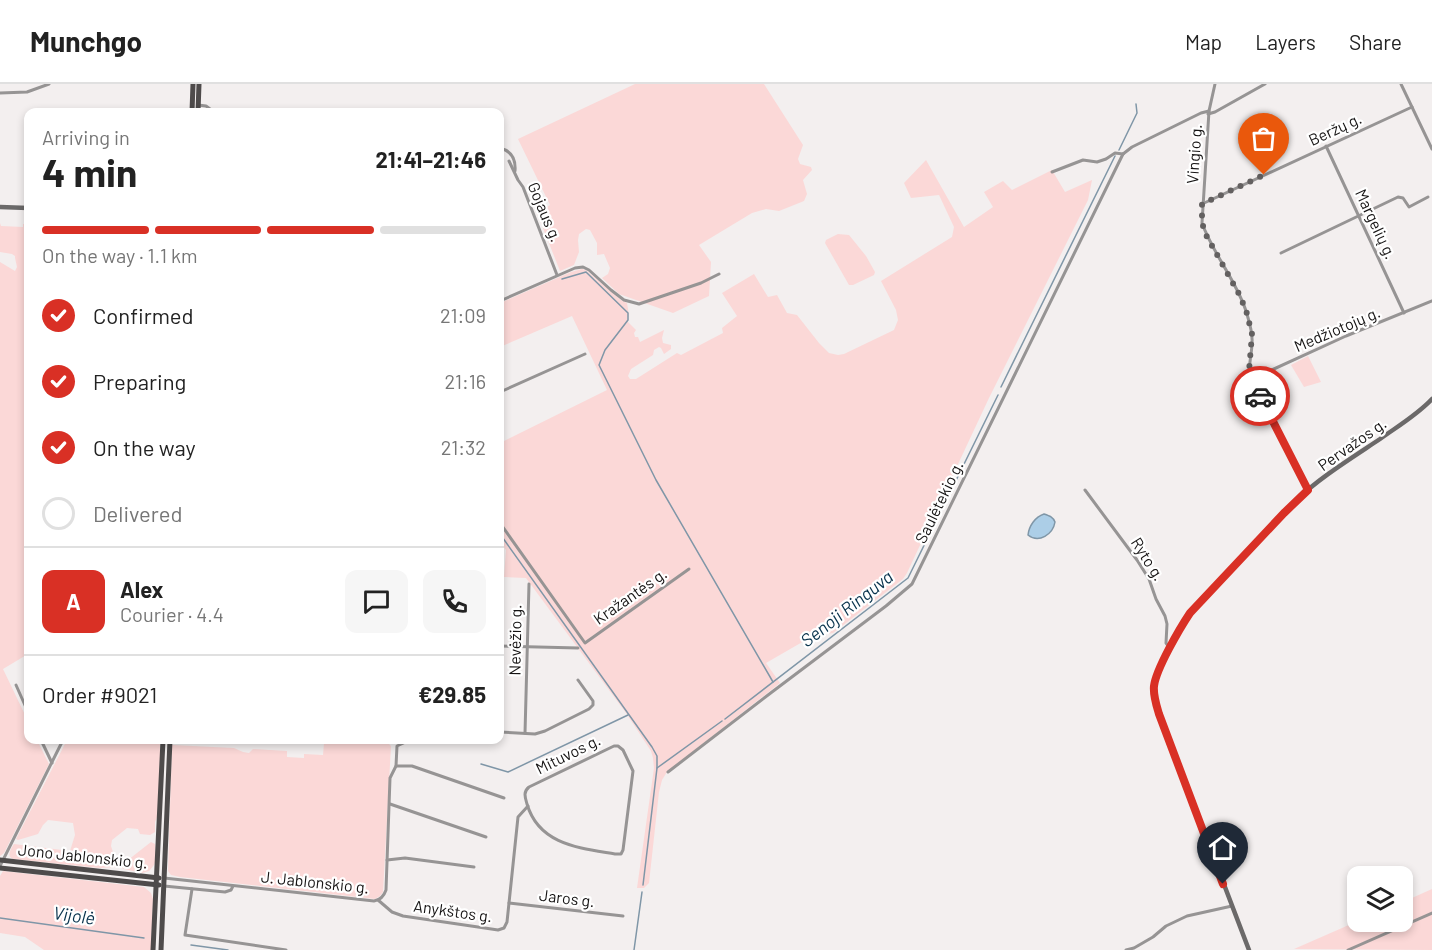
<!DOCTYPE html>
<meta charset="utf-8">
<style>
body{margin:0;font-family:Barlow,sans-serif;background:#f6f6f6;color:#222;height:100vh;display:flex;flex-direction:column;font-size:22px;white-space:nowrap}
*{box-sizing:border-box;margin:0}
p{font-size:20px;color:#767676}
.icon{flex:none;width:33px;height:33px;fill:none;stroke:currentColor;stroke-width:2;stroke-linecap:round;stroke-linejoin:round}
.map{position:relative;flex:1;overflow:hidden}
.drawer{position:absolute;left:24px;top:24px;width:480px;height:636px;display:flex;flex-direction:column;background:#fff;border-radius:12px;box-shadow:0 3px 9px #0003}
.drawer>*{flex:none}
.controls{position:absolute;left:1347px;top:782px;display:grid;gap:12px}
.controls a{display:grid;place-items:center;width:66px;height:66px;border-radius:12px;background:#fff;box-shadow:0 3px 9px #0003;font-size:30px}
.pin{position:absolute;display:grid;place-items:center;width:51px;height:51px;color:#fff;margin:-62px -26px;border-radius:50% 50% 50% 0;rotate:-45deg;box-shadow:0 0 6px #0007}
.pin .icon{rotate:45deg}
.courier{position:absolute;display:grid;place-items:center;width:60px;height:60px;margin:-30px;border:4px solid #d93025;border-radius:50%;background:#fff;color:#222;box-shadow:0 2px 8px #0007}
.overview em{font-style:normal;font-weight:700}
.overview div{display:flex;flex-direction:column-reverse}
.overview{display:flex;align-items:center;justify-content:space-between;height:102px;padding:0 18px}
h1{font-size:39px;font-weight:700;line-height:45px}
.bar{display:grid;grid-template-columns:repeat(4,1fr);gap:9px 6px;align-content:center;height:72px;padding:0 18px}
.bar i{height:8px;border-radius:4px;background:#e0e0e0}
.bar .on{background:#d93025}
.bar p{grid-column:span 4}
.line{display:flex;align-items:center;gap:15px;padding:0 18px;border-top:2px solid #e0e0e0}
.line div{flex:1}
.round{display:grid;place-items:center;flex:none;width:63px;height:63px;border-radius:12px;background:#f6f6f6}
ol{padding:0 18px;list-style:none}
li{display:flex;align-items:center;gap:18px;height:66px}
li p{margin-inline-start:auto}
li .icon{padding:6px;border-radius:50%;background:#d93025;color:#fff;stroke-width:4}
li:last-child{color:#767676}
li i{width:33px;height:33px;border:3px solid #e0e0e0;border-radius:50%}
header{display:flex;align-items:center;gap:36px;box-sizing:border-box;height:84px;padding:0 30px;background:#fff;border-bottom:2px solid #e0e0e0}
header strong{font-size:28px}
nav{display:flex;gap:33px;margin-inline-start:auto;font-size:21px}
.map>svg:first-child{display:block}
.green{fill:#fbd8d7}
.water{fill:#accee7;stroke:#7f96a7;stroke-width:1.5}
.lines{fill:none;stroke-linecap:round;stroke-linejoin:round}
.stream{stroke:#7f96a7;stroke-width:1.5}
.street{stroke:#969494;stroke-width:3}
.secondary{stroke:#6b6969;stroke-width:4.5}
.primary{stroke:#4e4b4b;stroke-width:5}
.done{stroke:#636060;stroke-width:6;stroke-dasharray:0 10.8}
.route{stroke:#d93025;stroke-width:8}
.labels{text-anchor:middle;stroke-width:4.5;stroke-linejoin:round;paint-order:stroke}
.street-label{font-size:16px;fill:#151313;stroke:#fff}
.water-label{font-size:18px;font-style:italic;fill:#08324c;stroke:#fff}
</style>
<header>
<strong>Munchgo</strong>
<nav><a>Map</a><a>Layers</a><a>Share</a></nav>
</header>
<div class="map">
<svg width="1432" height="866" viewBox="0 0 1432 866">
<rect width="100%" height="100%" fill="#f3efef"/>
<g class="green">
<path d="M635,0h129l39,61 -5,14 2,5 11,3 1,3 -9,10 4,14 -3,7 -25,10 -13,-2 -14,4 -53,32 12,17 -2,34 -36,17 -54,-19 -17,-16 6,-4 2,-6 -6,-14 -7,1v-12l-7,-13 -4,-1 -7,5 -1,6 1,12 -5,13 -14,6 -23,-58 13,-8 -32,-66z"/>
<path d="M926,76l38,67 29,-20 -9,-15 19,-11 9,9 40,-20 13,22 27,-12 -4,20 -99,198 -82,175 -4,6 -70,54 -22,4 -45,26 14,20 -113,89 -5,8 -3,12 -10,91 -5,5h-7l17,-120 -1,-10 -2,-7 -25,-38 -100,-135 -22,-1 2,-27 -6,-9v-98l107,-53 -35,-74 -72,31v-44l71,-31 11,-3 4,1 35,30 6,3 2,12 -1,7 8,8 -2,3 1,4h3l2,5 24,-12 -2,8 1,5 8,2v4l-7,5 -3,-6 -2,-1 -5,3 -1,5 -22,14 -3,7 2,3h6l41,-26 4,2 42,-22 -1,-5 15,-12 -15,-23 32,-19 14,23 9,-2 10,18 10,2 22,28 10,10 9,2 6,-1 50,-24 4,-10 -2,-10 -15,-29 71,-44 2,-10 -15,-32 -28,3 -7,-15z"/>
<path d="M0,139l1,3 22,1v-3h5v430l-25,15 25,52v19h9l12,24 -45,89 -4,3v-594l15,9 2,-4 -2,-9v-2l-3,-2 -12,-2z"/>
<path d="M838,150l11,1 17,21 9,16 -1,3 -21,10h-4l-24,-42 1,-3z"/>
<path d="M1308,272l13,26 -17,5 -13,-22z"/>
<path d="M67,656h93v18l-2,57 -3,7v10l-5,3 -10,-1 -2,-5 -11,-1 -15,12 -1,6 3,9 2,1 2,9 -2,2 -17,1 -86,-9c-7,-3 -2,-10 1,-15l56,7 5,-16 -2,-12 -25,-3 -5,5 -5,9 -20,6 -2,-1z"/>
<path d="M326,657l62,2 3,3 -8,146 -3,4 -5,3 -195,-22 -9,-2 -3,-4 4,-126 62,3 9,4 6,1 4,-4 34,2v6l17,1v-4l19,1 1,-12z"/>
<path d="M151,758l4,2 1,16 -2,5 -5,6 -7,2 -18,-4 -2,-1 1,-4z"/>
<path d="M3,787l141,16 7,6 2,6 -2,51h-107l-19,-13 -25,-4v-57z"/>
<path d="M1432,805v61l-138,-1 64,-28h44l1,-19z"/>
</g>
<path class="water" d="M1044,430c6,2 9,3 11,8 -2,12 -16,22 -27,13 1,-9 7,-18 16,-21z"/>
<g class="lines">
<g class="stream">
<path d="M1119,66l18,-37 -1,-9"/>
<path d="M562,195l24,-7 42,41v7l-23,30 -6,15 57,115 117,202"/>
<path d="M1001,303l114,-231"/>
<path d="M500,450l152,213 5,9v12l-14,117"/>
<path d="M725,635l183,-141 90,-183"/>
<path d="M481,680l27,8 120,-57"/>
<path d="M657,684l65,-47"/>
<path d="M0,834l144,20"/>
<path d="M191,861l37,5"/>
<path d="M634,866l8,-58"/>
</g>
<g class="street">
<path d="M1215,0l-6,27 -7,112c11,31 34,57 44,88 3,10 7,21 6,32 0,11 -4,21 -2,33l58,114"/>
<path d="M1401,0l31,65"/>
<path d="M0,9l27,-1 22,-8"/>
<path d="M198,21l8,1 8,6"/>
<path d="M1208,30l7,-2 50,-28"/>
<path d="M1326,62l78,167"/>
<path d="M500,64c11,3 16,11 15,23"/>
<path d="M1123,70l9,-7 69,-34 8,-2"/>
<path d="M509,77l9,19 5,7 34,88"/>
<path d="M1052,88l31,-12 14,2 9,-3 9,-6 8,1"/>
<path d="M1202,120l210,-97"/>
<path d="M1281,169l117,-56 5,1 6,9 19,-10"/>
<path d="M500,217l75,-33 8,-1 6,3 22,20 13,10 15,4 62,-21 18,-9"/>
<path d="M1252,295l94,-43 86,-35"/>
<path d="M500,308l85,-38"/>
<path d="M1085,406l52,70 12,19 7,20 9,17 2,8 -1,19 3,4"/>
<path d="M500,439l85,120 104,-74"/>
<path d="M500,562l78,2"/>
<path d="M16,601l12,27"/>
<path d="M500,648l35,2 10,-3 44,-22 4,-4v-4l-15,-21"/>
<path d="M525,649l4,-149"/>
<path d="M41,656l11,23"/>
<path d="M614,662h4l5,4 10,21 -10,79 -2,4h-6c-35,-6 -76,-9 -88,-50 -2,-7 -4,-12 2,-17z"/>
<path d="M396,682h16l92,32"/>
<path d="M668,688l104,-80 114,-86 26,-22 211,-430"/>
<path d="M390,720l96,33"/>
<path d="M387,776l18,-2 69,9"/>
<path d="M0,782l63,-126"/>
<path d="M164,794l210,23c7,-1 10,-5 12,-11l4,-112 6,-12 1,-20 13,-6"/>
<path d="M164,802l61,6 6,-2 2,-4"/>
<path d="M192,805l-7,46 101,15"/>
<path d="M378,816l14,12 11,4 75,11 20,3 6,-2 3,-6 11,-105 10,-11"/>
<path d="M509,819l114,13"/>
<path d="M1126,866l8,-2 19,-11 13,-11 21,-10 45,-10"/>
<path d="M1348,866l84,-37"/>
</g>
<g class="secondary">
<path d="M0,123l28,1"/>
<path d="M1249,866l-90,-236c-3,-10 -6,-19 -5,-28 2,-16 26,-59 36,-73l103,-110c26,-25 57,-44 87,-64 18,-13 37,-24 52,-40"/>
</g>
<g class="primary">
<path d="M192,28l1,-28"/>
<path d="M198,28l1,-28"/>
<path d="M0,776l159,18"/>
<path d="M0,784l159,17"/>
<path d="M153,866l10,-210"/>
<path d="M161,866l9,-210"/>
</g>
</g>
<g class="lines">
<path class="done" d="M1260,312l-11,-25 3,-37 -6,-24 -7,-16 -33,-59 -4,-12v-19l62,-29"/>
<path class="route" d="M1223,800l-64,-170c-3,-10 -6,-19 -5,-28 2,-17 26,-58 36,-73l94,-100 24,-23 -48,-94"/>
</g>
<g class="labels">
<g class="street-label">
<text transform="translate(1335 45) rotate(-25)" y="6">Beržų g.</text>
<text transform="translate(1194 70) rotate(-86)" y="6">Vingio g.</text>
<text transform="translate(545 128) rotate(67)" y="6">Gojaus g.</text>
<text transform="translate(1376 140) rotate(65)" y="6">Margelių g.</text>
<text transform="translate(1337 245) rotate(-23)" y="6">Medžiotojų g.</text>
<text transform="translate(1352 360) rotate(-35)" y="6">Pervažos g.</text>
<text transform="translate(939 418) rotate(-64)" y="6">Saulėtekio g.</text>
<text transform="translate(1148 475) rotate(58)" y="6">Ryto g.</text>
<text transform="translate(630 512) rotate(-35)" y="6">Kražantės g.</text>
<text transform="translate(515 556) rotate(-89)" y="6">Nevėžio g.</text>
<text transform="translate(568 670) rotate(-26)" y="6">Mituvos g.</text>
<text transform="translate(83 772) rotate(6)" y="6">Jono Jablonskio g.</text>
<text transform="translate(315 798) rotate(6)" y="6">J. Jablonskio g.</text>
<text transform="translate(567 814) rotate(7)" y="6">Jaros g.</text>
<text transform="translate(453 827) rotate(8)" y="6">Anykštos g.</text>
</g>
<g class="water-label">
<text transform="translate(847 525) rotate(-38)" y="6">Senoji Ringuva</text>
<text transform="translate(74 832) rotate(8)" y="6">Vijolė</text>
</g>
</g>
</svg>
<div class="controls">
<a><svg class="icon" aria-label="layers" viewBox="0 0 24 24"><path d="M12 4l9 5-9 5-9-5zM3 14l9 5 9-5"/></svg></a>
</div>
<div class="pin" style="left:1264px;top:91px;background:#ea580c"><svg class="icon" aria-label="bag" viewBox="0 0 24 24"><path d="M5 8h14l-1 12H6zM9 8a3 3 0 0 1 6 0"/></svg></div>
<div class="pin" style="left:1223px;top:800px;background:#1f2937"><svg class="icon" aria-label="home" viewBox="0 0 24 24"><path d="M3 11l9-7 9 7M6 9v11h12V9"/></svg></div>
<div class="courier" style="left:1260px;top:312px"><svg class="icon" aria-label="car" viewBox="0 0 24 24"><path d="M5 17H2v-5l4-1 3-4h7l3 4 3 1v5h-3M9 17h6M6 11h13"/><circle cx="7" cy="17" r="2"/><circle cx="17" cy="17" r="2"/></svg></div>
<section class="drawer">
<div class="overview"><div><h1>4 min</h1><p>Arriving in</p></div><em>21:41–21:46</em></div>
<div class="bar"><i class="on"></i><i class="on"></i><i class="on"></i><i></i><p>On the way · 1.1 km</p></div>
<ol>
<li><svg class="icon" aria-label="check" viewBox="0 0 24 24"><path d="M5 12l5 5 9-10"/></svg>Confirmed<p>21:09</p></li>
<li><svg class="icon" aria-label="check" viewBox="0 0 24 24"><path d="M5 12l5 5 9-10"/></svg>Preparing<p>21:16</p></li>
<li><svg class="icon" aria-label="check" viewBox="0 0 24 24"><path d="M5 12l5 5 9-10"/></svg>On the way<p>21:32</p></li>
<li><i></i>Delivered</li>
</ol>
<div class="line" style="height:108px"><b class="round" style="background:#d93025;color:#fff">A</b><div><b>Alex</b><p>Courier · 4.4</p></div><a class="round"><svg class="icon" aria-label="chat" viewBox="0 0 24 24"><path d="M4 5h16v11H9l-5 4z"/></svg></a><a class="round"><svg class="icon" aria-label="phone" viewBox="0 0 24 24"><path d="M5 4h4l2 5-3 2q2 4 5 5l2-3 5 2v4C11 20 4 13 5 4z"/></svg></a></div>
<div class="line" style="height:78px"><div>Order #9021</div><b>€29.85</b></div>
</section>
</div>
